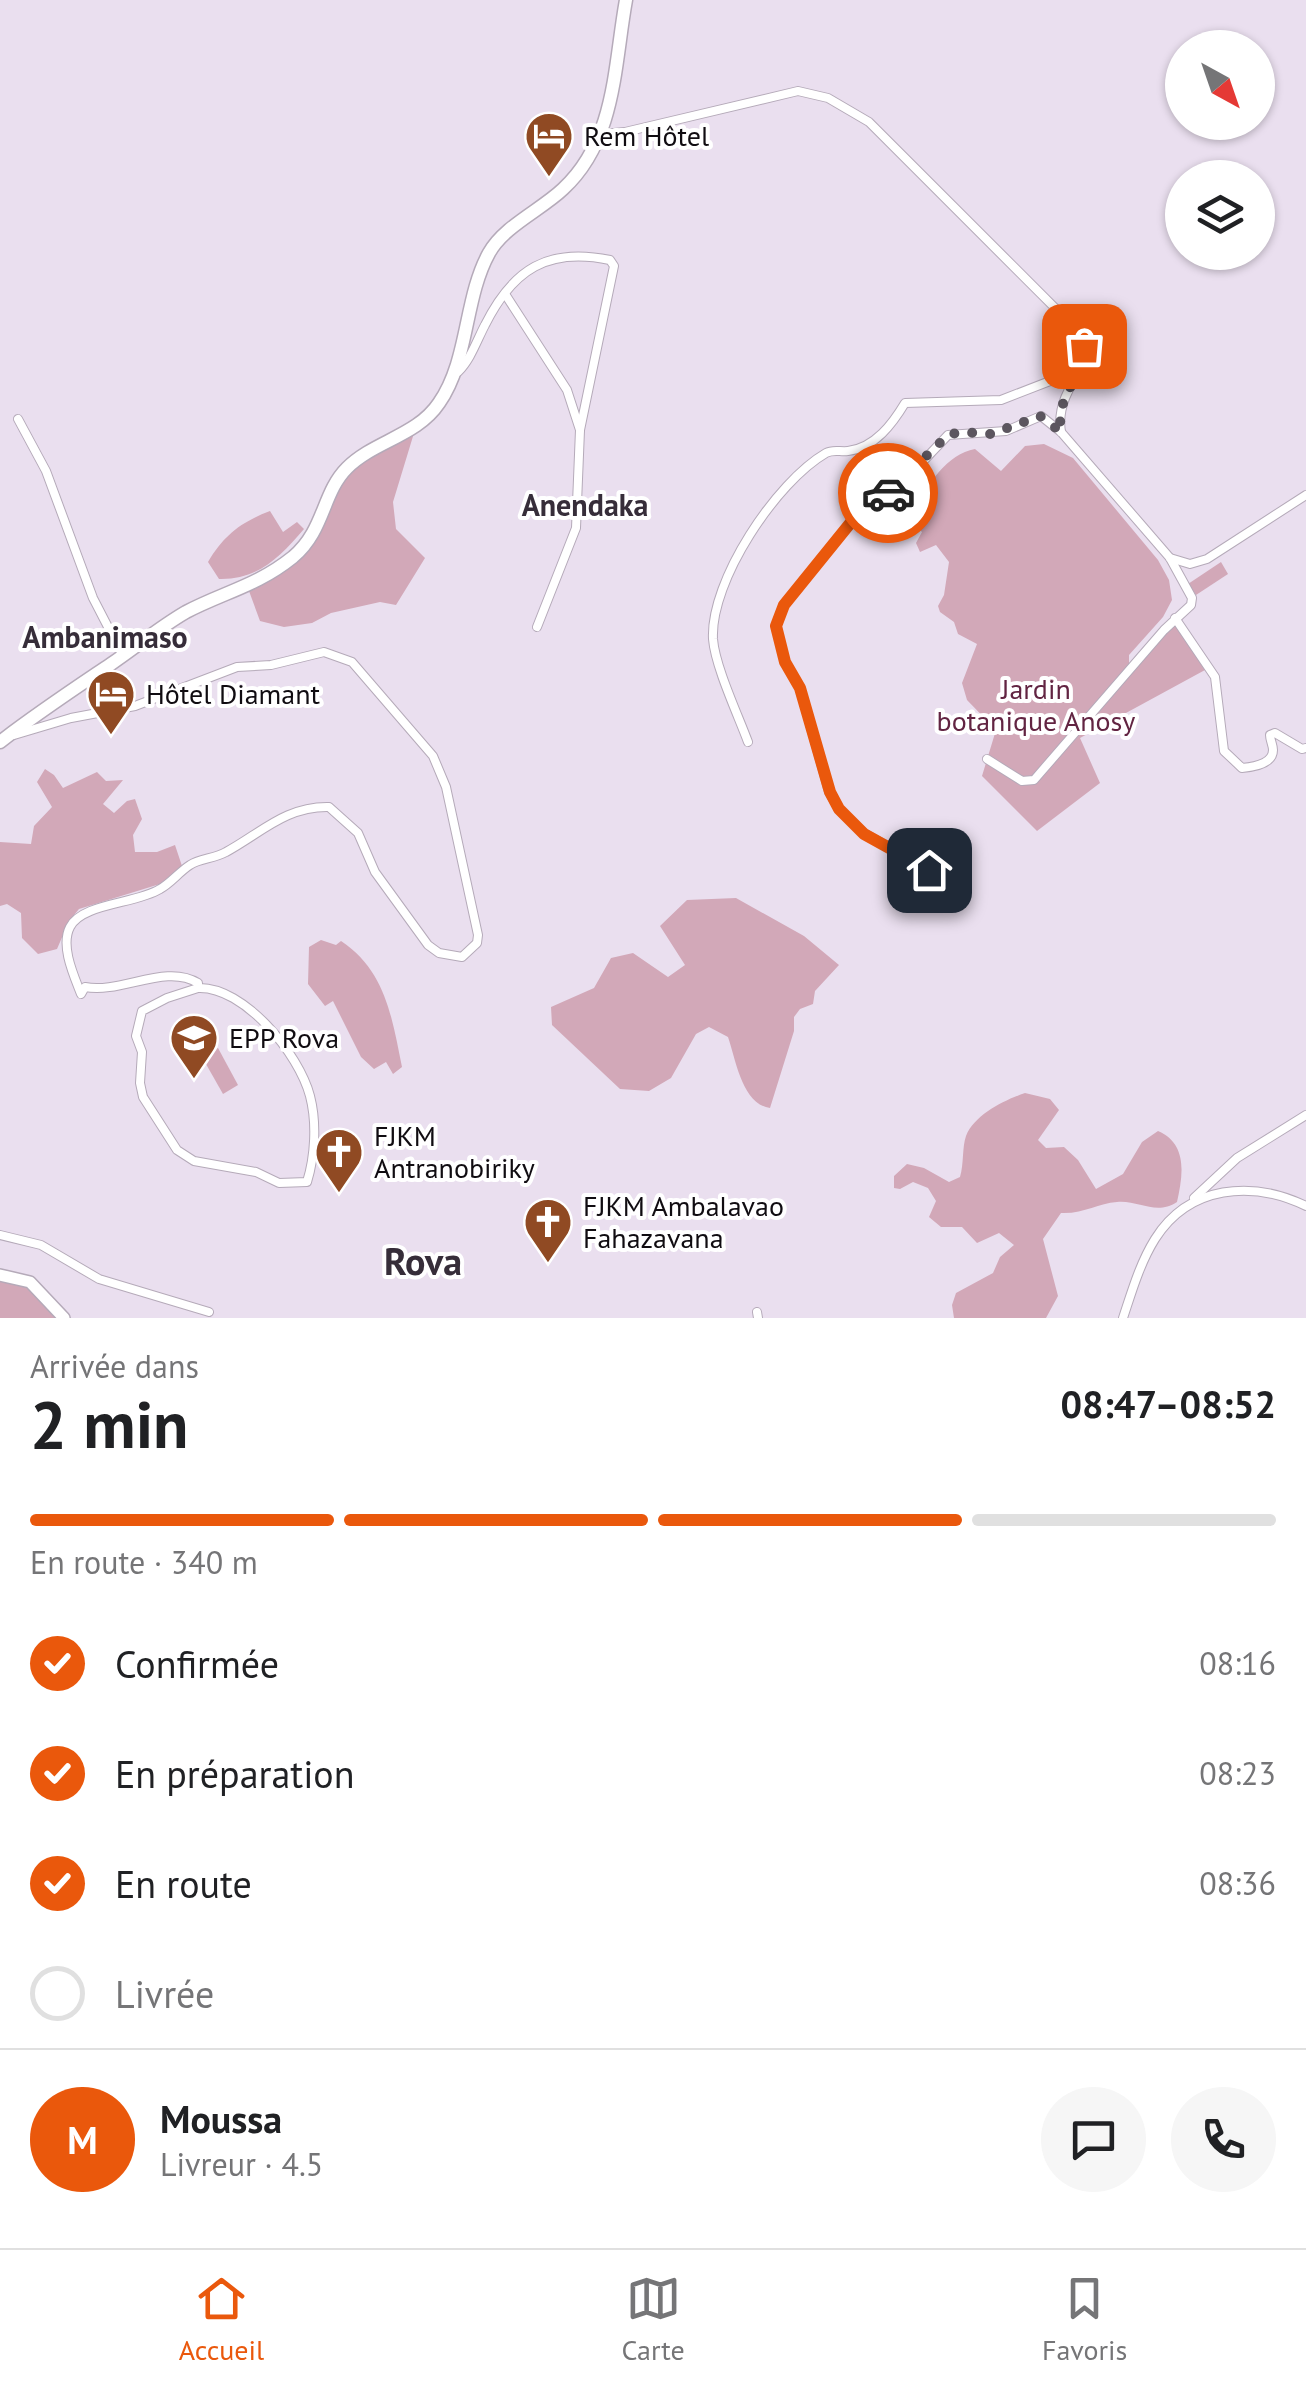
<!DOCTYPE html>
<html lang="fr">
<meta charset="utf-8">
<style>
body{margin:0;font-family:"PT Sans",sans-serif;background:#f6f6f6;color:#202124;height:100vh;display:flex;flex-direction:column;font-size:38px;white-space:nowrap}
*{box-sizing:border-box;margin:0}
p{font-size:32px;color:#757577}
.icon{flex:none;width:55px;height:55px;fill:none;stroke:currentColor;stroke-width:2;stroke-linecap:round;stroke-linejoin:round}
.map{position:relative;height:1318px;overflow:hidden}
.sheet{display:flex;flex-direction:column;background:#fff;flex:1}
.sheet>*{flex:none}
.needle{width:65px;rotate:140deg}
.tools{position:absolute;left:1165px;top:30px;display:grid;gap:20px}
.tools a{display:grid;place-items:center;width:110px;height:110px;border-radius:50%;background:#fff;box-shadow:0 2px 8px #0004;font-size:50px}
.pin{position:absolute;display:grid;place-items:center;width:85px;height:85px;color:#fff;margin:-42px;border-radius:20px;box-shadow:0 5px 15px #0006}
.courier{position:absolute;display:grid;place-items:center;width:100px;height:100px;margin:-50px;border:8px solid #ea580c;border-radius:50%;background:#fff;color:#222;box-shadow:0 2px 12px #0007}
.overview em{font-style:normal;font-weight:700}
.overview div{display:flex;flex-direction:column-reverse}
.overview{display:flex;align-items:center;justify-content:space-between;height:170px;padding:0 30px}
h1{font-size:65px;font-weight:700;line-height:75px}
.bar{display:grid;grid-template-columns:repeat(4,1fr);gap:15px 10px;align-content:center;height:120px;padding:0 30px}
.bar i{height:12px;border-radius:8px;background:#e0e0e0}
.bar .on{background:#ea580c}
.bar p{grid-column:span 4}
.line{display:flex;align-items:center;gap:25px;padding:0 30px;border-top:2px solid #e0e0e0}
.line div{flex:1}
.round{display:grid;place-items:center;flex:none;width:105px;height:105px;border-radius:52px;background:#f6f6f6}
ol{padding:0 30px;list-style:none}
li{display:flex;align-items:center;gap:30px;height:110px}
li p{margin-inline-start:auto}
li .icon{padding:10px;border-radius:50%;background:#ea580c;color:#fff;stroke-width:4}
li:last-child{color:#757577}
li i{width:55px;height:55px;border:5px solid #e0e0e0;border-radius:50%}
.tab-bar{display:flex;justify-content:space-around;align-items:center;height:140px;border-top:2px solid #e0e0e0;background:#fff;font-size:28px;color:#757577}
.tab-bar a{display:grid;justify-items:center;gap:5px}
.tab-bar .on{color:#ea580c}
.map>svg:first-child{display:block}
.green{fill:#d2a8b8}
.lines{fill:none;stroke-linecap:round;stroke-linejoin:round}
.street-casing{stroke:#b5aab9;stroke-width:10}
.secondary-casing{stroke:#b5aab9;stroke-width:14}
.primary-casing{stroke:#b5aab9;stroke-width:15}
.street{stroke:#fff;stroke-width:8}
.secondary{stroke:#fff;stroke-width:11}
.primary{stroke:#fff;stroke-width:12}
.done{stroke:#5c565f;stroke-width:10;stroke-dasharray:0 18}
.route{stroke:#ea580c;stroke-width:12}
.labels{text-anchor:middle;stroke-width:8;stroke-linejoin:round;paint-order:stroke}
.poi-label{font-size:28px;fill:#100c11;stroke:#fff;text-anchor:start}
.park-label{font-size:28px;fill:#622442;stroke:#fff}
.neighbourhood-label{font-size:30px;font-weight:bold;fill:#362d39;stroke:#fff}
.district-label{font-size:38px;font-weight:bold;fill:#362d39;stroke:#fff}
</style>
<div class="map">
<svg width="1306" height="1318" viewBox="0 0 1306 1318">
<rect width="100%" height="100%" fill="#eadfef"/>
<g class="green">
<path d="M414,433l-21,69 3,27 29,29 -29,47 -16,-3 -49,11 -19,10 -28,4 -24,-6 -11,-30 42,-27 58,-98z"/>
<path d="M1044,444l29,14 85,102 11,20 3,20 -9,17 -34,38v16l48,-49 28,44v4l-125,68 20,45 -63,48 -55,-55 14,-46 -29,-30 -5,-17 15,-39 -19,-10 -4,-12 -14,-10 -2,-6 6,-11 5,-33 -13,-17 -16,7 -4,-9 6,-11 -14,-14c15,-25 36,-64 67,-69l26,22 24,-25z"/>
<path d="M270,511l13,21 14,-10 7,7c-24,28 -46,51 -85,50l-11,-17c16,-27 33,-40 62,-51z"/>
<path d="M1221,562l7,12 -32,21 -8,-11z"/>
<path d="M45,769l9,6 9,13 34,-16 9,9 17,-1 -20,24 11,9 13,-12 8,-2 7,20 -9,16 2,17h22l18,-7 7,21 -22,18 -81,25 -10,12 -12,28 -19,5 -16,-16 -1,-25 -14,-9 -7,2v-64l31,2 3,-18 18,-19 -15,-25z"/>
<path d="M736,898l68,38 35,29 -24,26 -2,13 -13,5 -6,8v14l-24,77c-28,-4 -34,-48 -42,-71l-19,-10 -13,7 -25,44 -22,13 -29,-2 -68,-64 -1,-18 43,-19 17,-30 22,-5 35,24 17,-12 -25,-39 27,-26z"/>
<path d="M321,940l15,5 5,-4c45,30 51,77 61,126l-9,7 -7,-12 -12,7 -13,-12 -28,-56 -8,5 -17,-22 1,-37z"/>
<path d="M218,1048l20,37 -15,9 -21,-37z"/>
<path d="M1025,1093l25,6 9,11 -21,30 8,8 18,-1 14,13 18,29 27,-15 19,-32 16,-11c30,13 25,44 19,71 -21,14 -38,-2 -60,0 -19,1 -33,12 -56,11l-18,26 15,57 -12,22h-92l-2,-13 4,-12 37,-20 7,-16 14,-12 -15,-12 -22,10 -15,-16h-21l-12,-10 7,-16 -8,-13 -15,-6 -13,7 -6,-1v-12l13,-12 17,4 25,14 11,-5c4,-13 2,-30 6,-41 9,-22 39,-36 59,-43z"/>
<path d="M0,1277c28,4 40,20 58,41h-58z"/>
</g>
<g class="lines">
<g class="street-casing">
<g id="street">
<path d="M602,134l23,-2 173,-41 30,7 41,24 205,205 10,19v21c-15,19 -27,40 -23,65"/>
<path d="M505,294l62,96 13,40 -4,98 -39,99"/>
<path d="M458,372c13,-13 19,-32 27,-47 28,-56 63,-78 125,-65l4,6 -34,164"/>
<path d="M18,419l28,52 47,127 30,58"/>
<path d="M1170,558l20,6 17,-5 99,-64"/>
<path d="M1175,618l40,59 9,74 18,17c11,-1 31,-4 31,-18 0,-5 -3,-10 -3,-15l5,-2 27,16 4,-1"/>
<path d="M14,735l57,-17 64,-12 102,-39 34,-2 53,-13 28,10 81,94 13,31 32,148 -1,8 -15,14 -23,-4 -11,-8 -53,-73 -17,-39 -29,-26c-43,-1 -68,26 -103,45 -12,7 -26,6 -36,13 -11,7 -19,18 -30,24 -24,15 -78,14 -90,38 -10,19 4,49 11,67l4,-7c36,7 81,-24 113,-4v5"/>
<path d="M748,742c-10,-27 -33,-76 -35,-103 -3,-58 63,-157 113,-186 7,-4 14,-1 22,-2 27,-3 45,-28 57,-48l96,-3 80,-31"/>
<path d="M929,869l-65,-36 -25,-24 -10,-17 -29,-104 -15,-26 -9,-35 8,-22 68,-84 58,-46 38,-40 58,-4 35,-15 20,16 109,126 22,40 -1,7 -27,25 -130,150 -12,1 -35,-22"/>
<path d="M198,988c46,-2 101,66 112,108 7,27 5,60 -3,86l-28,1 -23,-11 -62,-11 -17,-11 -34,-53 -3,-14 2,-31 -6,-16 6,-25 25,-13z"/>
<path d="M1194,1198l43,-40 69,-43"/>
<path d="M0,1235l41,10 58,34 110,33"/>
<path d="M757,1312l1,6"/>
<path d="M1123,1318c9,-27 17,-55 32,-79 34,-54 97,-59 151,-33"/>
</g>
</g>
<g class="secondary-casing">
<path id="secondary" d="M0,1275l30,7 34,36"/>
</g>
<g class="primary-casing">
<path id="primary" d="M0,742c36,-28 74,-53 111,-78 25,-17 49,-37 75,-52 38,-20 71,-26 107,-55 32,-27 29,-64 54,-89 27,-27 70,-32 92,-65 30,-43 25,-105 50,-150 15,-27 52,-43 74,-64 53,-49 51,-123 63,-189"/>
</g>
<use href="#street" class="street"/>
<use href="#secondary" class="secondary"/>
<use href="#primary" class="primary"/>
</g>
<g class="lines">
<path class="done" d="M888,493l60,-58 12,-3 31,2 49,-18 21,16c-4,-25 8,-46 23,-65v-21"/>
<path class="route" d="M888,493l-36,28 -68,84 -8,21 9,36 15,26 30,104 9,17 25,25 65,36"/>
</g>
<defs>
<g id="hotel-pin" transform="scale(2.5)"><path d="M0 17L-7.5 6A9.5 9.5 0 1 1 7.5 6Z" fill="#904a23" stroke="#fff"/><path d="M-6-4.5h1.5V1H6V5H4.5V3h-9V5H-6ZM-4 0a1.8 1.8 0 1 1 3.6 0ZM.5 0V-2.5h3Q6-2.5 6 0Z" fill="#fff"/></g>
<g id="school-pin" transform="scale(2.5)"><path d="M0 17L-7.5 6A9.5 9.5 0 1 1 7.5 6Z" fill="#904a23" stroke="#fff"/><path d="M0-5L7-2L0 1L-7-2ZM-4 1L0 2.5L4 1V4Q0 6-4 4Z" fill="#fff"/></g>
<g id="church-pin" transform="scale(2.5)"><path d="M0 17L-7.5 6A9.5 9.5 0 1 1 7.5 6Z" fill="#904a23" stroke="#fff"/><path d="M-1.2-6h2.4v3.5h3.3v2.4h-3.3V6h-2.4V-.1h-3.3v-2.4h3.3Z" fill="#fff"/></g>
</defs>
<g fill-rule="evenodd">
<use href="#hotel-pin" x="549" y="136"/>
<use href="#hotel-pin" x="111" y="694"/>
<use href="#school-pin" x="194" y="1038"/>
<use href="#church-pin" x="339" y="1152"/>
<use href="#church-pin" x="548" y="1222"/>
</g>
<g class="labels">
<g class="poi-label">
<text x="584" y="146">Rem Hôtel</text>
<text x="146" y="704">Hôtel Diamant</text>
<text x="229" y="1048">EPP Rova</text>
<text x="374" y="1146">FJKM<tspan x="374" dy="32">Antranobiriky</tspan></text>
<text x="583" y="1216">FJKM Ambalavao<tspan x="583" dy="32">Fahazavana</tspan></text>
</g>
<g class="park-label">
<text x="1036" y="699">Jardin<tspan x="1036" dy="32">botanique Anosy</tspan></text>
</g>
<g class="neighbourhood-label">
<text x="585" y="516">Anendaka</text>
<text x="105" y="648">Ambanimaso</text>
</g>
<g class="district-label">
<text x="423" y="1275">Rova</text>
</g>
</g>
</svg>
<div class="tools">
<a><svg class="needle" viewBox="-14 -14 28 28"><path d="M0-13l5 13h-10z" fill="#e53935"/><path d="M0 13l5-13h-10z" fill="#757577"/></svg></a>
<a><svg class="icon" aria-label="layers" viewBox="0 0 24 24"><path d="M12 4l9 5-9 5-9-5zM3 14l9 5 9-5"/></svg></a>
</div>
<div class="pin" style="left:1084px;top:346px;background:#ea580c"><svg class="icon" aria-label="bag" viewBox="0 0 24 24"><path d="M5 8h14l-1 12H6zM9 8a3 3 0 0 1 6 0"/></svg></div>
<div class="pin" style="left:929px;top:870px;background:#1f2937"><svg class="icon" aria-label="home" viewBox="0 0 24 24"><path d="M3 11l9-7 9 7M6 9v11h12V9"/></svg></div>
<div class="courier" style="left:888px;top:493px"><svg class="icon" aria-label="car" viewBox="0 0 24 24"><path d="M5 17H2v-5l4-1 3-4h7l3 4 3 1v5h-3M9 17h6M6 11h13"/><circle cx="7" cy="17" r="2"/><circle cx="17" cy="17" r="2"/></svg></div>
</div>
<section class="sheet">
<div class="overview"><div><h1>2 min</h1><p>Arrivée dans</p></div><em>08:47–08:52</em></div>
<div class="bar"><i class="on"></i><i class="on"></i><i class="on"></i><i></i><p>En route · 340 m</p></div>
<ol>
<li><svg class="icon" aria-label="check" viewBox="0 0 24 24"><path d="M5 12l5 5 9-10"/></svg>Confirmée<p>08:16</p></li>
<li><svg class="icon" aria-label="check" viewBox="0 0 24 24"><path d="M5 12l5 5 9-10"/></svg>En préparation<p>08:23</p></li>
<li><svg class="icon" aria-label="check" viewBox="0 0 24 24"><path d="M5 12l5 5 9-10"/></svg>En route<p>08:36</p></li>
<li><i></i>Livrée</li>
</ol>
<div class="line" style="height:180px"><b class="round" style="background:#ea580c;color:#fff">M</b><div><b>Moussa</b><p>Livreur · 4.5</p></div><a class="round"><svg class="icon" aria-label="chat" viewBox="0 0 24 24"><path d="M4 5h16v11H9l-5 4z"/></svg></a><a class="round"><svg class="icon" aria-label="phone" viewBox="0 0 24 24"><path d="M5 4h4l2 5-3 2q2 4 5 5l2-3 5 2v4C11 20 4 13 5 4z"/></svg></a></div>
</section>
<nav class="tab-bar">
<a class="on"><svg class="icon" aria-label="home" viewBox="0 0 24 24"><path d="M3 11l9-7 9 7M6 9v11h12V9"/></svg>Accueil</a>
<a><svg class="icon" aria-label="map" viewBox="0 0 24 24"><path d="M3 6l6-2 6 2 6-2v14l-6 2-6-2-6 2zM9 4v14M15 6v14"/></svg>Carte</a>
<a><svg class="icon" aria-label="saved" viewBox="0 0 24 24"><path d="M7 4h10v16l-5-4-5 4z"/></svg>Favoris</a>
</nav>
